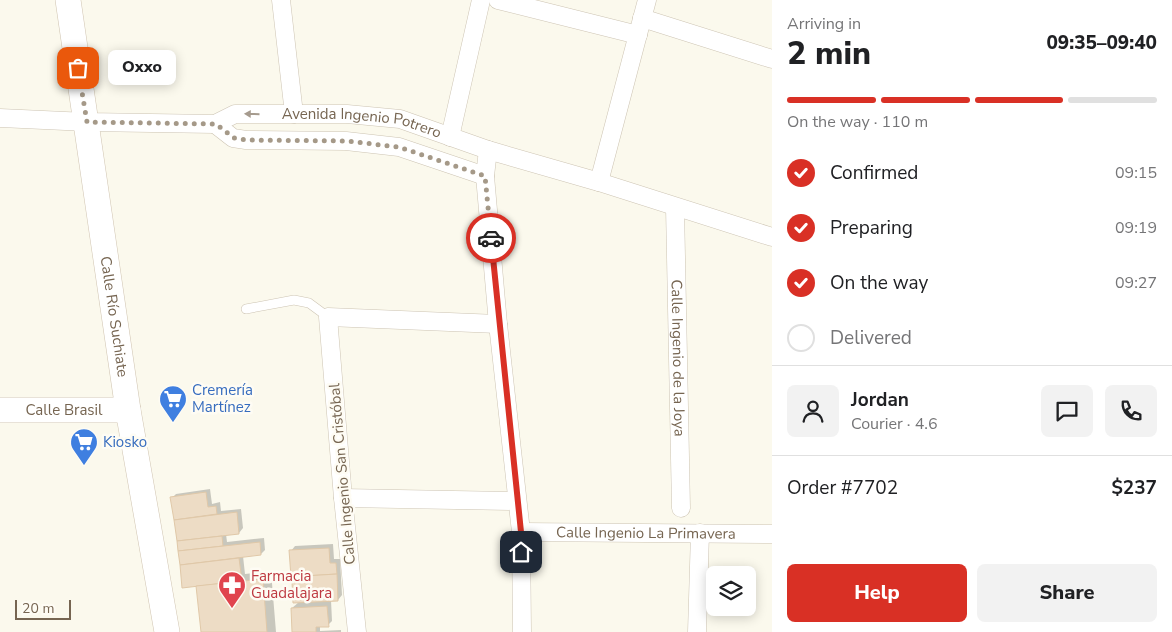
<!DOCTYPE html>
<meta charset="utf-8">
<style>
body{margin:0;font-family:"Nunito Sans",sans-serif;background:#f2f2f2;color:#202124;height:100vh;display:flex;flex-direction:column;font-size:19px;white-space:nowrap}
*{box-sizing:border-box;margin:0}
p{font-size:16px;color:#757577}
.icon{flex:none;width:28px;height:28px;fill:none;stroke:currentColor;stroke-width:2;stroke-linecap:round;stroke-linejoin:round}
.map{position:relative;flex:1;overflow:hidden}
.sheet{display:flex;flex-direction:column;background:#fff;width:400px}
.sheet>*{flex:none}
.tools{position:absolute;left:706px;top:566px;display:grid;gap:10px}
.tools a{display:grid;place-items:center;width:50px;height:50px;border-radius:8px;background:#fff;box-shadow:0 2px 12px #0003;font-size:25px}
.scale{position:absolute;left:15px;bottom:12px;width:56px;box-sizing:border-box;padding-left:5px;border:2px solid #766551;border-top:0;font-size:14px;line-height:18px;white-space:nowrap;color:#766551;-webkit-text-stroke:4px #fefcf4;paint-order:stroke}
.pin{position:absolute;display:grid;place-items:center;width:42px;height:42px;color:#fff;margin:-21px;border-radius:10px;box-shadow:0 2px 8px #0006}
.courier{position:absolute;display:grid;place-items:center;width:50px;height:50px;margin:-25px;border:4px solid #d93025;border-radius:50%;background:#fff;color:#222;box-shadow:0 1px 6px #0007}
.bubble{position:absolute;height:35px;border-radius:8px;background:#fff;box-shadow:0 2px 12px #0003;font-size:16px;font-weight:800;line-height:35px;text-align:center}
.overview em{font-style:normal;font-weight:800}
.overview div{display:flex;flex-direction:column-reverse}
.overview{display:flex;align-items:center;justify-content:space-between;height:85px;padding:0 15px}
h1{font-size:32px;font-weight:800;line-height:38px}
.bar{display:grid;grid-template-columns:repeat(4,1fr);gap:8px 5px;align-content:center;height:60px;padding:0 15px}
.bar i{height:6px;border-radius:4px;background:#e0e0e0}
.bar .active{background:#d93025}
.bar p{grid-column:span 4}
.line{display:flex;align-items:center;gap:12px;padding:0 15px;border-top:1px solid #e0e0e0}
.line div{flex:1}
.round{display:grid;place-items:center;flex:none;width:52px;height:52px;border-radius:8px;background:#f2f2f2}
ol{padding:0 15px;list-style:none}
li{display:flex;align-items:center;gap:15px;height:55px}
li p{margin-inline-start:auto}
li .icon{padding:5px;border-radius:50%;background:#d93025;color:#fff;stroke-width:4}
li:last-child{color:#757577}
li i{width:28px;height:28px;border:2px solid #e0e0e0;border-radius:50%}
.primary-button{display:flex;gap:10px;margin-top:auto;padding:10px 15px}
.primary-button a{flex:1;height:58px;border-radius:8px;background:#d93025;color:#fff;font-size:20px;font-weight:800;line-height:58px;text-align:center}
.primary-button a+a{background:#f2f2f2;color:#202124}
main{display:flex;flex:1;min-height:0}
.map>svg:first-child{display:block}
.shadow{fill:#0003}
.building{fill:#eddcc5;stroke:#e0c8a8}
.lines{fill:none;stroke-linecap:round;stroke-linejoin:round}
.lane-casing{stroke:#cdc4b3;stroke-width:10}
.street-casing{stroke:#cdc4b3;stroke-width:19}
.secondary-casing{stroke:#d0c4b1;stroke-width:26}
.lane{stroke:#fff;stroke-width:9}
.street{stroke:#fff;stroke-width:18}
.secondary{stroke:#fff;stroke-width:25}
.oneway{fill:#a69b8e}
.done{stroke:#a59988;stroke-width:5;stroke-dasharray:0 9}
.route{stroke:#d93025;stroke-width:6}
.labels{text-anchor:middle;stroke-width:5;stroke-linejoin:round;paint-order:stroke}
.street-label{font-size:15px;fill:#766551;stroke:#fefcf4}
.shop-label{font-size:15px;fill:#366cbe;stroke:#fefcf4;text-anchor:start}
.health-label{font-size:15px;fill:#be3a42;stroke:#fefcf4;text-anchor:start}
</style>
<main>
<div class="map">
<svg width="772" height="632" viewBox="0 0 772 632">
<rect width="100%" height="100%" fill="#fbf9ed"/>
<g class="shadow">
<path d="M210,489l2,15 8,-2 1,9 20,-2 2,19 -4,5 -13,1 1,8 37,-4 1,12 -4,4 -18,2 2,18 26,-3 5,61h-74l-4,-47 -15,1 -11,-88 4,-4z"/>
<path d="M333,544l1,15h6l2,36 -4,5h-7l1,21 -4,4 -8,1v5l21,-1v2h-47l-2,-24 7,-6 -6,-19 4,-5h7l-13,-27 4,-5z"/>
</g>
<g class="building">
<path d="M206,492l2,15 8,-1 1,8 -43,6 -4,-23z"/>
<path d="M237,512l2,22 -62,7 -3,-21z"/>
<path d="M222,536l1,10 -45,5 -1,-10z"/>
<path d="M260,542l1,13 -81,10 -2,-14z"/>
<path d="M329,548l1,15h6l1,11 -46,3 -2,-27z"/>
<path d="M239,558l3,23 -60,7 -2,-23z"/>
<path d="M337,574l1,27 -45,2 -1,-21 11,-1v-5z"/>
<path d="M263,579l4,53h-66l-5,-46z"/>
<path d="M327,606l2,21h-13v5h-24l-1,-24z"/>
</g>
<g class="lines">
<g class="lane-casing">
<path id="lane" d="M246,309l48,-9 15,3 19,14"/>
</g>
<g class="street-casing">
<g id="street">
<path d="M281,0l13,114"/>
<path d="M498,0l140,35"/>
<path d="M642,18l130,41"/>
<path id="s1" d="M0,118l87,4 128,2 20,-10h112l53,5 88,31 111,32 173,55"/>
<path d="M215,124l18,14 13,2 100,1 53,6 86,29"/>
<path d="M450,137l31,-137"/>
<path d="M488,150l-3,26 13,148 23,208 1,100"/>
<path d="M599,182l48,-182"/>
<path id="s2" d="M675,207l6,301"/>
<path d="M343,498l174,3"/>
<path id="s3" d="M521,532l251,2"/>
<path d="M357,632l-14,-134 -15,-181 170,7"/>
<path d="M697,632l3,-99"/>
</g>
</g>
<g class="secondary-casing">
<g id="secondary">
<path id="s4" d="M68,0l60,410 39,222"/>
<path id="s5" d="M0,410h128"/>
</g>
</g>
<use href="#lane" class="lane"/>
<use href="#street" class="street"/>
<use href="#secondary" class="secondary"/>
</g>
<defs><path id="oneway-solid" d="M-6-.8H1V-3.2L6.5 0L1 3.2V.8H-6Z" transform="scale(1.25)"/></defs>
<use class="oneway" href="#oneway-solid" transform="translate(252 114) rotate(-179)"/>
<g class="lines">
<path class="done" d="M78,68l9,54 129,2 18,14 12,2 100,1 53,6 86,29 6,62"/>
<path class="route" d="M491,238l30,294v20"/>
</g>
<defs>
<g id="supermarket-pin" transform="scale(1.4375)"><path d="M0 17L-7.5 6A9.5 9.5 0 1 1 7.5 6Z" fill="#3f7fe0" stroke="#fefcf4"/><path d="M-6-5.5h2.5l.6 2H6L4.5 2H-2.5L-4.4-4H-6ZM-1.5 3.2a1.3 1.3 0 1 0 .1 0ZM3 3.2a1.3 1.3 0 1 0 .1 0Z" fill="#fff"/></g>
<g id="pharmacy-pin" transform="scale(1.4375)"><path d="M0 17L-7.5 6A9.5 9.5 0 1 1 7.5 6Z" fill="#e0444e" stroke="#fefcf4"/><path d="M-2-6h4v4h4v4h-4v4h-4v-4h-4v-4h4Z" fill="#fff"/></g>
</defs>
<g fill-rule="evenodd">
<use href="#supermarket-pin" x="173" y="399"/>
<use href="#supermarket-pin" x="84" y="442"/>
<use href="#pharmacy-pin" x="232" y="585"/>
</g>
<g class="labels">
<g class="street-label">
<text dy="5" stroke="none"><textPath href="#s1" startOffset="365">Avenida Ingenio Potrero</textPath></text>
<text dy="5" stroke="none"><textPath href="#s4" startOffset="320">Calle Río Suchiate</textPath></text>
<text dy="5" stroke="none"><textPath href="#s2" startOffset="151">Calle Ingenio de la Joya</textPath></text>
<text dy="5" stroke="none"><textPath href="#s5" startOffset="64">Calle Brasil</textPath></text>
<text transform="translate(342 474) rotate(-95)" y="5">Calle Ingenio San Cristóbal</text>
<text dy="5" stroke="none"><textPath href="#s3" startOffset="125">Calle Ingenio La Primavera</textPath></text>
</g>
<g class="shop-label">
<text x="192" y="395">Cremería<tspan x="192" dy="17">Martínez</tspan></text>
<text x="103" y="447">Kiosko</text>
</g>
<g class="health-label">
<text x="251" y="581">Farmacia<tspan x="251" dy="17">Guadalajara</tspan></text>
</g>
</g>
</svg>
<div class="tools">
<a><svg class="icon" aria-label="layers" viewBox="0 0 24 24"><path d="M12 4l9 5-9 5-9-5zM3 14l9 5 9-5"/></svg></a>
</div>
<div class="scale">20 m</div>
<div class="pin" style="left:78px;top:68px;background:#ea580c"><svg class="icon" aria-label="bag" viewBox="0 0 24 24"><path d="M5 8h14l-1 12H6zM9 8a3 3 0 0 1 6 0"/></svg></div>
<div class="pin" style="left:521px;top:552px;background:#1f2937"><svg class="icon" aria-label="home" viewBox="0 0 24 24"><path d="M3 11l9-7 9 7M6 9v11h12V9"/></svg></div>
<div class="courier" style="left:491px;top:238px"><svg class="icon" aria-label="car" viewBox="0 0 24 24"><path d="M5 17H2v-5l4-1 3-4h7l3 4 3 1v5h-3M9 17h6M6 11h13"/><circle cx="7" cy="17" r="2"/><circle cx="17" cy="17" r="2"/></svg></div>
<div class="bubble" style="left:108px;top:50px;width:68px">Oxxo</div>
</div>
<section class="sheet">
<div class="overview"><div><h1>2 min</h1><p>Arriving in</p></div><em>09:35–09:40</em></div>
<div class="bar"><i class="active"></i><i class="active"></i><i class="active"></i><i></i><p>On the way · 110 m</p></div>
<ol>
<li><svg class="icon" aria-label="check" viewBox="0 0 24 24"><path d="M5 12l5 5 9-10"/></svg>Confirmed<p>09:15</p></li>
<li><svg class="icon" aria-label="check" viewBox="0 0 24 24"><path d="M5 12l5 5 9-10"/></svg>Preparing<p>09:19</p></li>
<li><svg class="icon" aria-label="check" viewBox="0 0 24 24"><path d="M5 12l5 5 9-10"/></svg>On the way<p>09:27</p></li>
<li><i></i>Delivered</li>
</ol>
<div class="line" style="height:90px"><a class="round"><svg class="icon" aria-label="person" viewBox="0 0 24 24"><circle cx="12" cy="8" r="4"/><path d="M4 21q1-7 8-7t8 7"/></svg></a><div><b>Jordan</b><p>Courier · 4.6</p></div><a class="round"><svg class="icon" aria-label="chat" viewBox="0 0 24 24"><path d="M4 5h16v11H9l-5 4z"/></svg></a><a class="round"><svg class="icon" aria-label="phone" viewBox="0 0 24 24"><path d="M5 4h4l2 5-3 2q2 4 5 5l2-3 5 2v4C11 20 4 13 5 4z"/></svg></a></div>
<div class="line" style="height:65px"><div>Order #7702</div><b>$237</b></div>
<div class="primary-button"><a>Help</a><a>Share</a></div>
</section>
</main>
